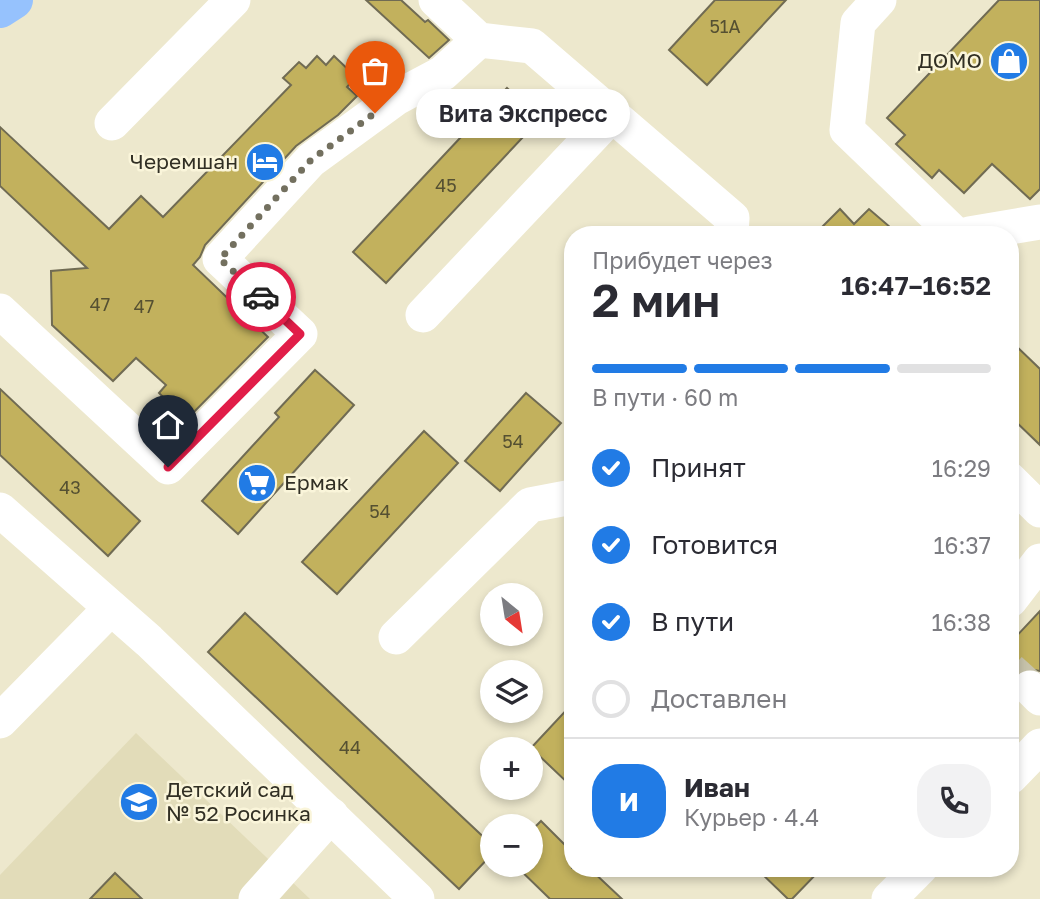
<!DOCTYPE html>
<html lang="ru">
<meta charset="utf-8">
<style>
body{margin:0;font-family:"Golos Text",sans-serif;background:#f2f2f3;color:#2b2b33;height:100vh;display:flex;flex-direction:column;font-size:26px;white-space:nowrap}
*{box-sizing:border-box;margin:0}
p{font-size:23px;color:#7c7c81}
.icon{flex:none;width:38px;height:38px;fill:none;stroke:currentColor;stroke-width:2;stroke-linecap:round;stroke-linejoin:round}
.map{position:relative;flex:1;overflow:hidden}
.sheet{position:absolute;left:564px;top:226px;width:455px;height:651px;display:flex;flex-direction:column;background:#fff;border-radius:28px;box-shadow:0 4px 10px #0003}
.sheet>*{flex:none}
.needle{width:46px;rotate:150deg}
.tools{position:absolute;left:480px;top:583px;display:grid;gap:14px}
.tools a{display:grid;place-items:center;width:63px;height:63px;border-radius:50%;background:#fff;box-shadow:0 4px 10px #0003;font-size:35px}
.pin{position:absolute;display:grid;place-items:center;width:60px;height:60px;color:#fff;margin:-72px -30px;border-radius:50% 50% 50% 0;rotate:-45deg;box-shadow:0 0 7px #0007}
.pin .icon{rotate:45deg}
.courier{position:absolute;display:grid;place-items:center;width:70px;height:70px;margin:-35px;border:5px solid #e11d48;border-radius:50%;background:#fff;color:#222;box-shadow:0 2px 9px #0007}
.bubble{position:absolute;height:49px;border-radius:24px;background:#fff;box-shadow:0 4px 10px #0003;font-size:23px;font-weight:600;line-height:49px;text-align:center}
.overview em{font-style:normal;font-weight:600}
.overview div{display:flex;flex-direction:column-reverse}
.overview{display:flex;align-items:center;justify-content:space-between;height:119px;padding:0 28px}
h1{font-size:46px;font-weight:600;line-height:52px}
.bar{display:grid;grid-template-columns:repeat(4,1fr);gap:10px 7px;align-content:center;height:84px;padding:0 28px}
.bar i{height:9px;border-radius:5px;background:#e1e1e2}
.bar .selected{background:#217be5}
.bar p{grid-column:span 4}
.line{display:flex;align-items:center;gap:18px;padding:0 28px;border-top:2px solid #e1e1e2}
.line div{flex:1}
.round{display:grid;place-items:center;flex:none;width:74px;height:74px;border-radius:28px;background:#f2f2f3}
ol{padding:0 28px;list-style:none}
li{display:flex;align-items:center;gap:21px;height:77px}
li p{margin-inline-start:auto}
li .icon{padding:7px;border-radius:50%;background:#217be5;color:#fff;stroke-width:4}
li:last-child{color:#7c7c81}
li i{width:38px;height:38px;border:4px solid #e1e1e2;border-radius:50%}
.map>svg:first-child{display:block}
.built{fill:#e2dcb9}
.building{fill:#c2b15d;stroke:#706b53;stroke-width:2}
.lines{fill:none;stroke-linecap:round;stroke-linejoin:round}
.minor-tunnel{stroke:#c7c3ab;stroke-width:35;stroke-dasharray:35 18;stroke-linecap:butt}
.minor{stroke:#fff;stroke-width:35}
.highway{stroke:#96c2fd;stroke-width:38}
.done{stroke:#73705f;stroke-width:7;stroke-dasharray:0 12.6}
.route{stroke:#e11d48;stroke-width:9}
.labels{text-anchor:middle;stroke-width:5;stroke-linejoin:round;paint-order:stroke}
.number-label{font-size:18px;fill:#555032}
.poi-label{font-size:21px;fill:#312f24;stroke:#faf5da;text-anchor:end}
</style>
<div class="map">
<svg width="1040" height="899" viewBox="0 0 1040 899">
<rect width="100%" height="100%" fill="#ede8cd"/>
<path class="built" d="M136,733l174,166h-310v-24z"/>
<g class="building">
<path d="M366,0h35l24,22 3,-2 21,20 -20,18z"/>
<path d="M715,0h71l-79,85 -38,-35z"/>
<path d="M999,0h41v189l-10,10 -38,-35 -28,29 -25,-23 -7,8 -36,-34 9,-9 -18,-17z"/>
<path d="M317,56l9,9 8,-9 22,21 -9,10 10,9 -19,19 -42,31 -91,99 -5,12 -7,8 75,72 -82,83 -27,-27 7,-8 -30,-27 -23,23 -61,-56 -1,-54 36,-3 -87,-82v-59l109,102 32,-33 22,21 128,-132 -8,-7 16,-16 7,6z"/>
<path d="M507,88l33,31 -154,164 -33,-31z"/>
<path d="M840,209l14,15 15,-15 29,25h-83z"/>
<path d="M1010,340l30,29v76l-30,-29z"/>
<path d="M315,370l39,35 -116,129 -36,-33 77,-84 -4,-4z"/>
<path d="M0,389l140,132 -32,35 -108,-101z"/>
<path d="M526,393l35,30 -61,68 -35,-30z"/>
<path d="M424,431l34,32 -121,131 -35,-32z"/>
<path d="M1040,611v60l-15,-3 -10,6 -4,8 -1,11 6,10 -6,7v-67z"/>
<path d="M245,613l247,232v9l-33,35 -251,-237z"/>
<path d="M572,704v83l-41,-39z"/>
<path d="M541,821l31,31v16h17l33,31h-72l-36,-35h16v-32z"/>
<path d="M756,868h66l-30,31h-4z"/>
<path d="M115,873l27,26h-52z"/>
</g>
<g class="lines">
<path class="minor-tunnel" d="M1010,670l20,18"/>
<g class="minor">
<path d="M436,0l43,40 53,6 200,172 -1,16"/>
<path d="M879,0l-21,23 -11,107 108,104"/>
<path d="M112,123l121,-123"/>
<path d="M969,234l71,-12"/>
<path d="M0,311l168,156 132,-133 -80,-75 91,-99 85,-62 47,-25 36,-33"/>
<path d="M423,315l189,-200"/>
<path d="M1010,480l30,30"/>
<path d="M0,510l149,131 268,258"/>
<path d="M1010,600l30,-39"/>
<path d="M396,637l134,-132 42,-8"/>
<path d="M1030,688l10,10"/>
<path d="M0,721l111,-113"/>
<path d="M1010,777l30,-31"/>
<path d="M256,899l75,-84"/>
<path d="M889,899l31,-31"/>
</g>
<path class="highway" d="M0,9l14,-9"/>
</g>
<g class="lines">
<path class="done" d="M261,297l-41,-38 91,-99 64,-47"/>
<path class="route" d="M168,467l132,-133 -39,-37"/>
</g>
<defs>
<g id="shop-disc" transform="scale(2.0125)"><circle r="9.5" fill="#217be5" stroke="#faf5da"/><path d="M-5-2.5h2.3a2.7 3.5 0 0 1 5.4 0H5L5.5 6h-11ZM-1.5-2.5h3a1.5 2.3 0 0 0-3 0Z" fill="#fff"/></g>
<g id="hotel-disc" transform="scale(2.0125)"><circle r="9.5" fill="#217be5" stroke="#faf5da"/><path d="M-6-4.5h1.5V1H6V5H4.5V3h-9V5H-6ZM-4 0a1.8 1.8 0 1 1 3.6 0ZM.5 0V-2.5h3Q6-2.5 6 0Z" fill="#fff"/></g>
<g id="supermarket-disc" transform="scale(2.0125)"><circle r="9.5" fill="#217be5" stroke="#faf5da"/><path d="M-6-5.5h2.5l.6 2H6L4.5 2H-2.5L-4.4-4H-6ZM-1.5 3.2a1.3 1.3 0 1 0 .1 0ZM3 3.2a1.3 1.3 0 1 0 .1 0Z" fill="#fff"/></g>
<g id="school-disc" transform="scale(2.0125)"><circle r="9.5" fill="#217be5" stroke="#faf5da"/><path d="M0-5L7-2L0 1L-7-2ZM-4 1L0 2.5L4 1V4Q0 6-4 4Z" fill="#fff"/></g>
</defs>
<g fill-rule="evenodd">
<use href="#shop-disc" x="1009" y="61"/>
<use href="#hotel-disc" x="265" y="162"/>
<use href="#supermarket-disc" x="257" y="483"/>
<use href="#school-disc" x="139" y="802"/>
</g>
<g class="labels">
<g class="number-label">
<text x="725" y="33">51А</text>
<text x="446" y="192">45</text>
<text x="100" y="311">47</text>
<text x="144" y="313">47</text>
<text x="513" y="448">54</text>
<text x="70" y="494">43</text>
<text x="380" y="518">54</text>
<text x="350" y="754">44</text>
</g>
<g class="poi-label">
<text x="982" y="68">ДОМО</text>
<text x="238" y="169">Черемшан</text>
<text x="284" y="490" text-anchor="start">Ермак</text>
<text x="166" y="797" text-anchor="start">Детский сад<tspan x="166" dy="24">№ 52 Росинка</tspan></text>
</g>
</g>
</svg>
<div class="tools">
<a><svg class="needle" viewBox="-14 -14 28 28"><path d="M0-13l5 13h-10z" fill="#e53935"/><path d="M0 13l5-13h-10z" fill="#7c7c81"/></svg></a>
<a><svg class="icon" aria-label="layers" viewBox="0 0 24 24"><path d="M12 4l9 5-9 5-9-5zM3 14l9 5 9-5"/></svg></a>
<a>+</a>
<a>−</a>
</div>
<div class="pin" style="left:375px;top:113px;background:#ea580c"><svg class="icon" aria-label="bag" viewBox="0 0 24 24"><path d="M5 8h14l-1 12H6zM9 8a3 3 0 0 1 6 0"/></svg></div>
<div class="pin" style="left:168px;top:467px;background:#1f2937"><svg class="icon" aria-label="home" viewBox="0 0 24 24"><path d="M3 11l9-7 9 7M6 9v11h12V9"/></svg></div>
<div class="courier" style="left:261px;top:297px"><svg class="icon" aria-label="car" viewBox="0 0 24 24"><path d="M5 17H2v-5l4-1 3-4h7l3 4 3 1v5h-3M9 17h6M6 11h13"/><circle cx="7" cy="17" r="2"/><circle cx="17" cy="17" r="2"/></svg></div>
<div class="bubble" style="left:416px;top:89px;width:214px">Вита Экспресс</div>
<section class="sheet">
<div class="overview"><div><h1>2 мин</h1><p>Прибудет через</p></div><em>16:47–16:52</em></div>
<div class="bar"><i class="selected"></i><i class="selected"></i><i class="selected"></i><i></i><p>В пути · 60 m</p></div>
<ol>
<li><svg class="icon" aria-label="check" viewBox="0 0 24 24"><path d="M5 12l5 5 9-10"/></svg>Принят<p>16:29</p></li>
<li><svg class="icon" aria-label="check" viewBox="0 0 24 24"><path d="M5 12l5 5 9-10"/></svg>Готовится<p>16:37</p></li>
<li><svg class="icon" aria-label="check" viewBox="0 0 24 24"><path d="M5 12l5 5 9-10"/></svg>В пути<p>16:38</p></li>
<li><i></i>Доставлен</li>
</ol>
<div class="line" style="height:126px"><b class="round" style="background:#217be5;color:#fff">И</b><div><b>Иван</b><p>Курьер · 4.4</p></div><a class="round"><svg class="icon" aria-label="phone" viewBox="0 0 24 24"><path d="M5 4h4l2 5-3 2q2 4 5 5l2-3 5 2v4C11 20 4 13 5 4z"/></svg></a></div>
</section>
</div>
